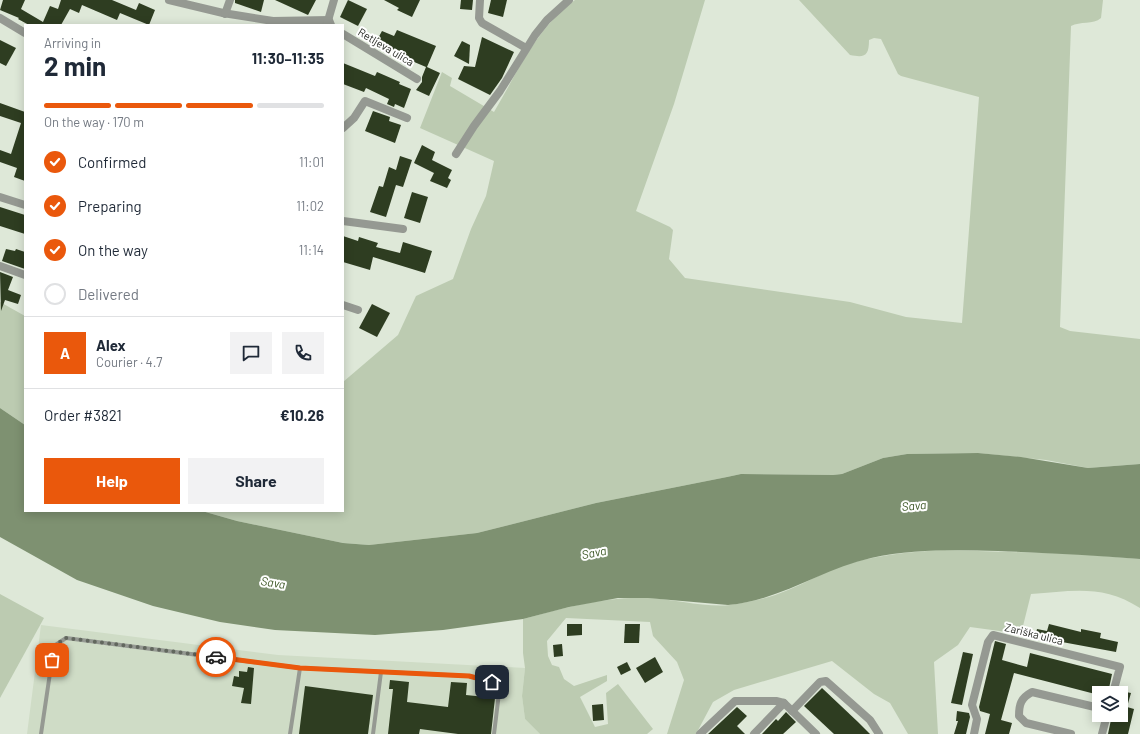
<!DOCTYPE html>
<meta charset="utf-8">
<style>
body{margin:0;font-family:Barlow,sans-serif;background:#f2f2f3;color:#1f2937;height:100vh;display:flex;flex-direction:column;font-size:15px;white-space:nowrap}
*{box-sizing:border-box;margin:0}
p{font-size:13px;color:#747a83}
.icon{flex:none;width:22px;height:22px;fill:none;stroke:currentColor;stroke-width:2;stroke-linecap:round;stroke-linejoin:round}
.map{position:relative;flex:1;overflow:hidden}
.sheet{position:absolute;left:24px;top:24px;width:320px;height:488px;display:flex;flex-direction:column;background:#fff;border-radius:0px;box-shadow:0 2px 10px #0003}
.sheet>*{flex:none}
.controls{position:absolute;left:1092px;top:686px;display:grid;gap:8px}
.controls a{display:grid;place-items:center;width:36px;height:36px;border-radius:0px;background:#fff;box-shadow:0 2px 10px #0003;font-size:20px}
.pin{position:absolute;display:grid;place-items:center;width:34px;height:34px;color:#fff;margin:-17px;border-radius:8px;box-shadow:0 2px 6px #0006}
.courier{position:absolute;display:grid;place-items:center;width:40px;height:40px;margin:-20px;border:3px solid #ea580c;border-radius:50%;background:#fff;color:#222;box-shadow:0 1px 5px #0007}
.head em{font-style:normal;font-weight:700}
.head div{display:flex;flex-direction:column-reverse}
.head{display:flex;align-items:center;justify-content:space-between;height:68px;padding:0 20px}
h1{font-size:26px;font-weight:700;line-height:30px}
.bar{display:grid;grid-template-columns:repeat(4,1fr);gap:6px 4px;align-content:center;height:48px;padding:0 20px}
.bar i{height:5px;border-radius:3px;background:#e0e1e3}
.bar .current{background:#ea580c}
.bar p{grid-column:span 4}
.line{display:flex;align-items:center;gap:10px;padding:0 20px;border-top:1px solid #e0e1e3}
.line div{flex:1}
.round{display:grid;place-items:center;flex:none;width:42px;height:42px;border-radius:0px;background:#f2f2f3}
ol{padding:0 20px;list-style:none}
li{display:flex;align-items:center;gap:12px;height:44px}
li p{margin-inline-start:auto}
li .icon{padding:4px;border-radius:50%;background:#ea580c;color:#fff;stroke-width:4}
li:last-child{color:#747a83}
li i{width:22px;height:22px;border:2px solid #e0e1e3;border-radius:50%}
.cta{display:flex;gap:8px;margin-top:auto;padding:8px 20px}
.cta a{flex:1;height:46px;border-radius:0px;background:#ea580c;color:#fff;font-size:16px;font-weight:700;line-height:46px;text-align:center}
.cta a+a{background:#f2f2f3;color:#1f2937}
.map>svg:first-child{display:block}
.built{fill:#cfdcc6}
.green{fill:#bccbb1}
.water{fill:#7e9171}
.building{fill:#2e3d21}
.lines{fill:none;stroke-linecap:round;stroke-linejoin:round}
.service{stroke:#959992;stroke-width:4}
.minor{stroke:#959992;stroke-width:8}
.done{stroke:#62675e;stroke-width:4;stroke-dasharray:0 7.2}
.route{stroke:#ea580c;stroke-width:5}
.labels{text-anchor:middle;stroke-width:4;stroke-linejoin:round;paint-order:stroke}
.street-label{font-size:11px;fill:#1f221c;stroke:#fff}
.water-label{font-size:12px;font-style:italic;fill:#3e5827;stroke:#fff}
</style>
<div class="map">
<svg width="1140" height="734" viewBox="0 0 1140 734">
<rect width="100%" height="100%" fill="#dee8d8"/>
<path class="built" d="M41,625l237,30 247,13 -3,28 3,23 15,15h-513z"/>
<g class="green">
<path d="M575,0h130l-31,104 -38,107 34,16 3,3 -4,29 16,19 165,24 56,15 56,6 17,-226 -78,-21 -3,-2 -17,-35 -7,-1 -5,2c0,16 -4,18 -19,15l-51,-55h304l-2,18c-8,7 -21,3 -30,8l-11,301 10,4 70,8v125l-52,4 -42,-8 -68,-7 -71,1 -24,4 -41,16 -9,1 -92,-1 -14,3 -131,26 -119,30 -108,12 -26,-2 -106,-22 -35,-10h141v-129l55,-47 18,-39 37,-17 18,-50 15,-33 8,-35 -74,-33 22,-56 10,6 -2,8 44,26c23,-39 43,-85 81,-112z"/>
<path d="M0,302l25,14v109l-25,-17z"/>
<path d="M945,550l134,4 61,5v49c-37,-24 -68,-17 -109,-14l-10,40 -51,-7 -12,18 -24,17 4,72h-30l-18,-31 -16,-9 -42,-33 -98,29 -21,12 -17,32h-29l17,-54 -7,-18 -24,-26 -3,-14 -84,-4 -19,23 1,15 4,9 7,2 5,12 10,7 33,-11v6l-27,16 15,30 13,-3 -2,-31 12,-9 35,45 -6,5h-107l-15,-15 -3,-23 3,-28 -2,-15v-34c41,-11 83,-23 125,-21 24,1 60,10 82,7 20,-3 40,-7 58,-15 17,-7 33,-16 50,-23 35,-12 70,-15 107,-17z"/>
<path d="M0,594l44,24 -44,80z"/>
</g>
<path class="water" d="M0,408l25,17v86h177l35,10 106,22 26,2 108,-12 119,-30 131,-26 14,-3 92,1 9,-1 41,-16 24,-4 71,-1 43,4 67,11 52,-4v95c-47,-4 -95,-6 -142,-8 -43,-1 -85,-2 -127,7 -49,11 -92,43 -143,47l-80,-7h-30l-49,9 -46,12 -80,11 -68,5 -100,-5 -55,-8 -67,-16 -76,-26 -77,-43z"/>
<g class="building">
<path d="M3,0h22l-4,9 22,13 7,-16 8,3 3,-9h51l24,10 3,-7 16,7 -6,15 -29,-12 -3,7 -35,-15 -3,8 -9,-4 -9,16h-32l-11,-6 1,-1 -19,-8z"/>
<path d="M235,0h29l-3,12 -26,-9z"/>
<path d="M275,0h41l-8,15z"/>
<path d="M348,0l19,9 -9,17 -18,-9z"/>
<path d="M384,0h36l-8,17 -15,-7 2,-2z"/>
<path d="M461,0h12l-1,10 -12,-1z"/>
<path d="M491,0h16l-4,17 -15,-4z"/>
<path d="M397,30l39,16 -9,21 13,6 -11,23 -13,-6 6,-8v-5l4,-10 -33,-14 1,-2 -18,-9 6,-11 12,5z"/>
<path d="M482,37l32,15 -12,26 -12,17 -32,-16 6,-13 11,1z"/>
<path d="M0,40l16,8 -10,18 -6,-3z"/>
<path d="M462,41l8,4 -1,19 -15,-8z"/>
<path d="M343,63l32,13 2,-4 23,10 -1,2 12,5 -7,19 -9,-4 -1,3 -7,-3 2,-5 -23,-11 -2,4 -21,-8z"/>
<path d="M0,103l25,9v69l-11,-4 3,-9 -17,-6v-12l11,4 10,-31 -21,-7z"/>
<path d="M373,111l17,6 -1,4 12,4 -6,18 -30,-12z"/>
<path d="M422,145l13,7 -3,8 20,10 -4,8 3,2 -4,8 -17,-7 4,-8 -20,-10z"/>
<path d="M400,156l12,4 -9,27 -7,-2 -10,32 -16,-5 9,-26 4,1 6,-20 7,3z"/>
<path d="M412,192l16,5 -8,26 -16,-5z"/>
<path d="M0,207l25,8v19l-25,-8z"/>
<path d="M343,236l15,5 1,-4 19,6 -2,4 24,6 3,-11 29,9 -7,22 -52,-16 -3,13 -27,-8z"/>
<path d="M6,249l9,2 1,-2 9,3v17l-23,-8z"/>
<path d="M0,272l13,5 -5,13 13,5 -3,9 -13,-4 -4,11z"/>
<path d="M372,304l18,9 -13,24 -18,-9z"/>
<path d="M567,624h15v11l-15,1z"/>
<path d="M625,624h15l-1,19h-15z"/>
<path d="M1049,624l32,8v-3l20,4 -1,5 18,4 -2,10 -81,-15 2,-8 10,2z"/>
<path d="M995,641l11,3 -4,16 25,7 3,-14 82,21 -4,19h-9v2l-85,-22 -13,47 11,3 -3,11h-24l5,-20 -10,-3 -1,-4z"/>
<path d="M562,644l1,12 -9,1 -1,-12z"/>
<path d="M963,652l10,2 -11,51 -11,-2z"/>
<path d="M655,657l8,15 -18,11 -9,-15z"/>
<path d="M627,662l4,8 -10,5 -4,-8z"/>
<path d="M248,667l6,1 -3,36 -10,-1 3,-15 -12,-2 2,-10 5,1v-6l8,1z"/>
<path d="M390,680l19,2 -2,20 41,5 3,-25 16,1 -1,12 29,3 -4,36h-33l-38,-5 -1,5h-31l5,-45h-4z"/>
<path d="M305,686l68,9 -5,39h-69z"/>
<path d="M822,688l36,34 12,12h-36l-30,-28z"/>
<path d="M1121,691l10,2 -4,14 7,2 -6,25h-20l4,-19h9z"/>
<path d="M603,704l1,16 -11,1 -1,-16z"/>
<path d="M737,707l10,9 -10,10 8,8h-37z"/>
<path d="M957,711l12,2 1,4 -4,17h-12l4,-13h-2z"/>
<path d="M786,712l10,10 -13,12h-21l14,-15 2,2z"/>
</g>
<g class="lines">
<g class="service">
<path d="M41,734l13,-88 12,-8 234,30 169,8 23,6 7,11 -5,41"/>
<path d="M290,734l10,-66"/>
<path d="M373,734l8,-62"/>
</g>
<g class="minor">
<path d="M169,0l54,13 50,8 56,-1 2,5"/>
<path d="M480,0l-1,18 3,5 44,25"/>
<path d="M225,14l5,-14"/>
<path d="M0,18l25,15"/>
<path d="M327,24l7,-24"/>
<path d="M343,34l74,45"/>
<path d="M343,128l11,-10 11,-17 42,17"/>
<path d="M456,154l18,-28 26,-35 35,-56 12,-15 22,-20"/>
<path d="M0,197l25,8"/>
<path d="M343,221l60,8"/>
<path d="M0,266l25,9"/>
<path d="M343,305l15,5"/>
<path d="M792,711l28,-29 6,-1 44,39 9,14"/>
<path d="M700,734l35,-33h41l8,2 32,31"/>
<path d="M754,734l30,-31"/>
<path d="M974,734l3,-15 -5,-14 16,-63 5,-7 127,32 -7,26"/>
<path d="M1071,734l-45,-11 -7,-7c0,-12 2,-18 13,-24l67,16"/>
<path d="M1102,734l5,-19"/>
</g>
</g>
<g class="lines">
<path class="done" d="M52,660l2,-14 12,-8 150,19"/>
<path class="route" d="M216,657l84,11 169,8 23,6"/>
</g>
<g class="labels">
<g class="street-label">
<text transform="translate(386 47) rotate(31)" y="4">Retljeva ulica</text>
<text transform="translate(1034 634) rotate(14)" y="4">Zariška ulica</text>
</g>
<g class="water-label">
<text transform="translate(914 506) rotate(-5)" y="4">Sava</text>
<text transform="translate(594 553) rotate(-11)" y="4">Sava</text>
<text transform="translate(273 583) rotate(9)" y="4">Sava</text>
</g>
</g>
</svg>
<div class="controls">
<a><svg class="icon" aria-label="layers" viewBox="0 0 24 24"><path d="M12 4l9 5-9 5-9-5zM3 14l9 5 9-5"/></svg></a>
</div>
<div class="pin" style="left:52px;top:660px;background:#ea580c"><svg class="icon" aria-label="bag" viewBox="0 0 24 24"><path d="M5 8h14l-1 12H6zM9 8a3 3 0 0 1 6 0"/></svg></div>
<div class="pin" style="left:492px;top:682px;background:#1f2937"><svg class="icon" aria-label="home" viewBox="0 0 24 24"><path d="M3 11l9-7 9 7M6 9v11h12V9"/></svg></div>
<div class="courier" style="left:216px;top:657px"><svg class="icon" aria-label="car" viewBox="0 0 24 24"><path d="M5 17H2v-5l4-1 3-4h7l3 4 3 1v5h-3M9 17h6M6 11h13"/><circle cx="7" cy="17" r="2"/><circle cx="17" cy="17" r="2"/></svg></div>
<section class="sheet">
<div class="head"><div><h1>2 min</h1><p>Arriving in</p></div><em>11:30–11:35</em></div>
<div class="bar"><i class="current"></i><i class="current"></i><i class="current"></i><i></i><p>On the way · 170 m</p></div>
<ol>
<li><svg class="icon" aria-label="check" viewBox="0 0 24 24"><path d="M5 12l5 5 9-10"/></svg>Confirmed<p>11:01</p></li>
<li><svg class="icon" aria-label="check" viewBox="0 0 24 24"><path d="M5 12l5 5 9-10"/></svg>Preparing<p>11:02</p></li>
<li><svg class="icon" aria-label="check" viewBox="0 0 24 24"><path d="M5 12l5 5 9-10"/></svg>On the way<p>11:14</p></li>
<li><i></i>Delivered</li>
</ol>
<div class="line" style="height:72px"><b class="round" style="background:#ea580c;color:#fff">A</b><div><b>Alex</b><p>Courier · 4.7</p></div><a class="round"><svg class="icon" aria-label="chat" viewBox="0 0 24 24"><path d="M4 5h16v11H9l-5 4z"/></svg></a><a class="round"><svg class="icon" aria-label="phone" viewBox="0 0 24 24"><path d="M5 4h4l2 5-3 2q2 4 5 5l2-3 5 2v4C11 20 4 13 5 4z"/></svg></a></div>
<div class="line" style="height:52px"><div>Order #3821</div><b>€10.26</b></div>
<div class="cta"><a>Help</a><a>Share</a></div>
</section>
</div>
